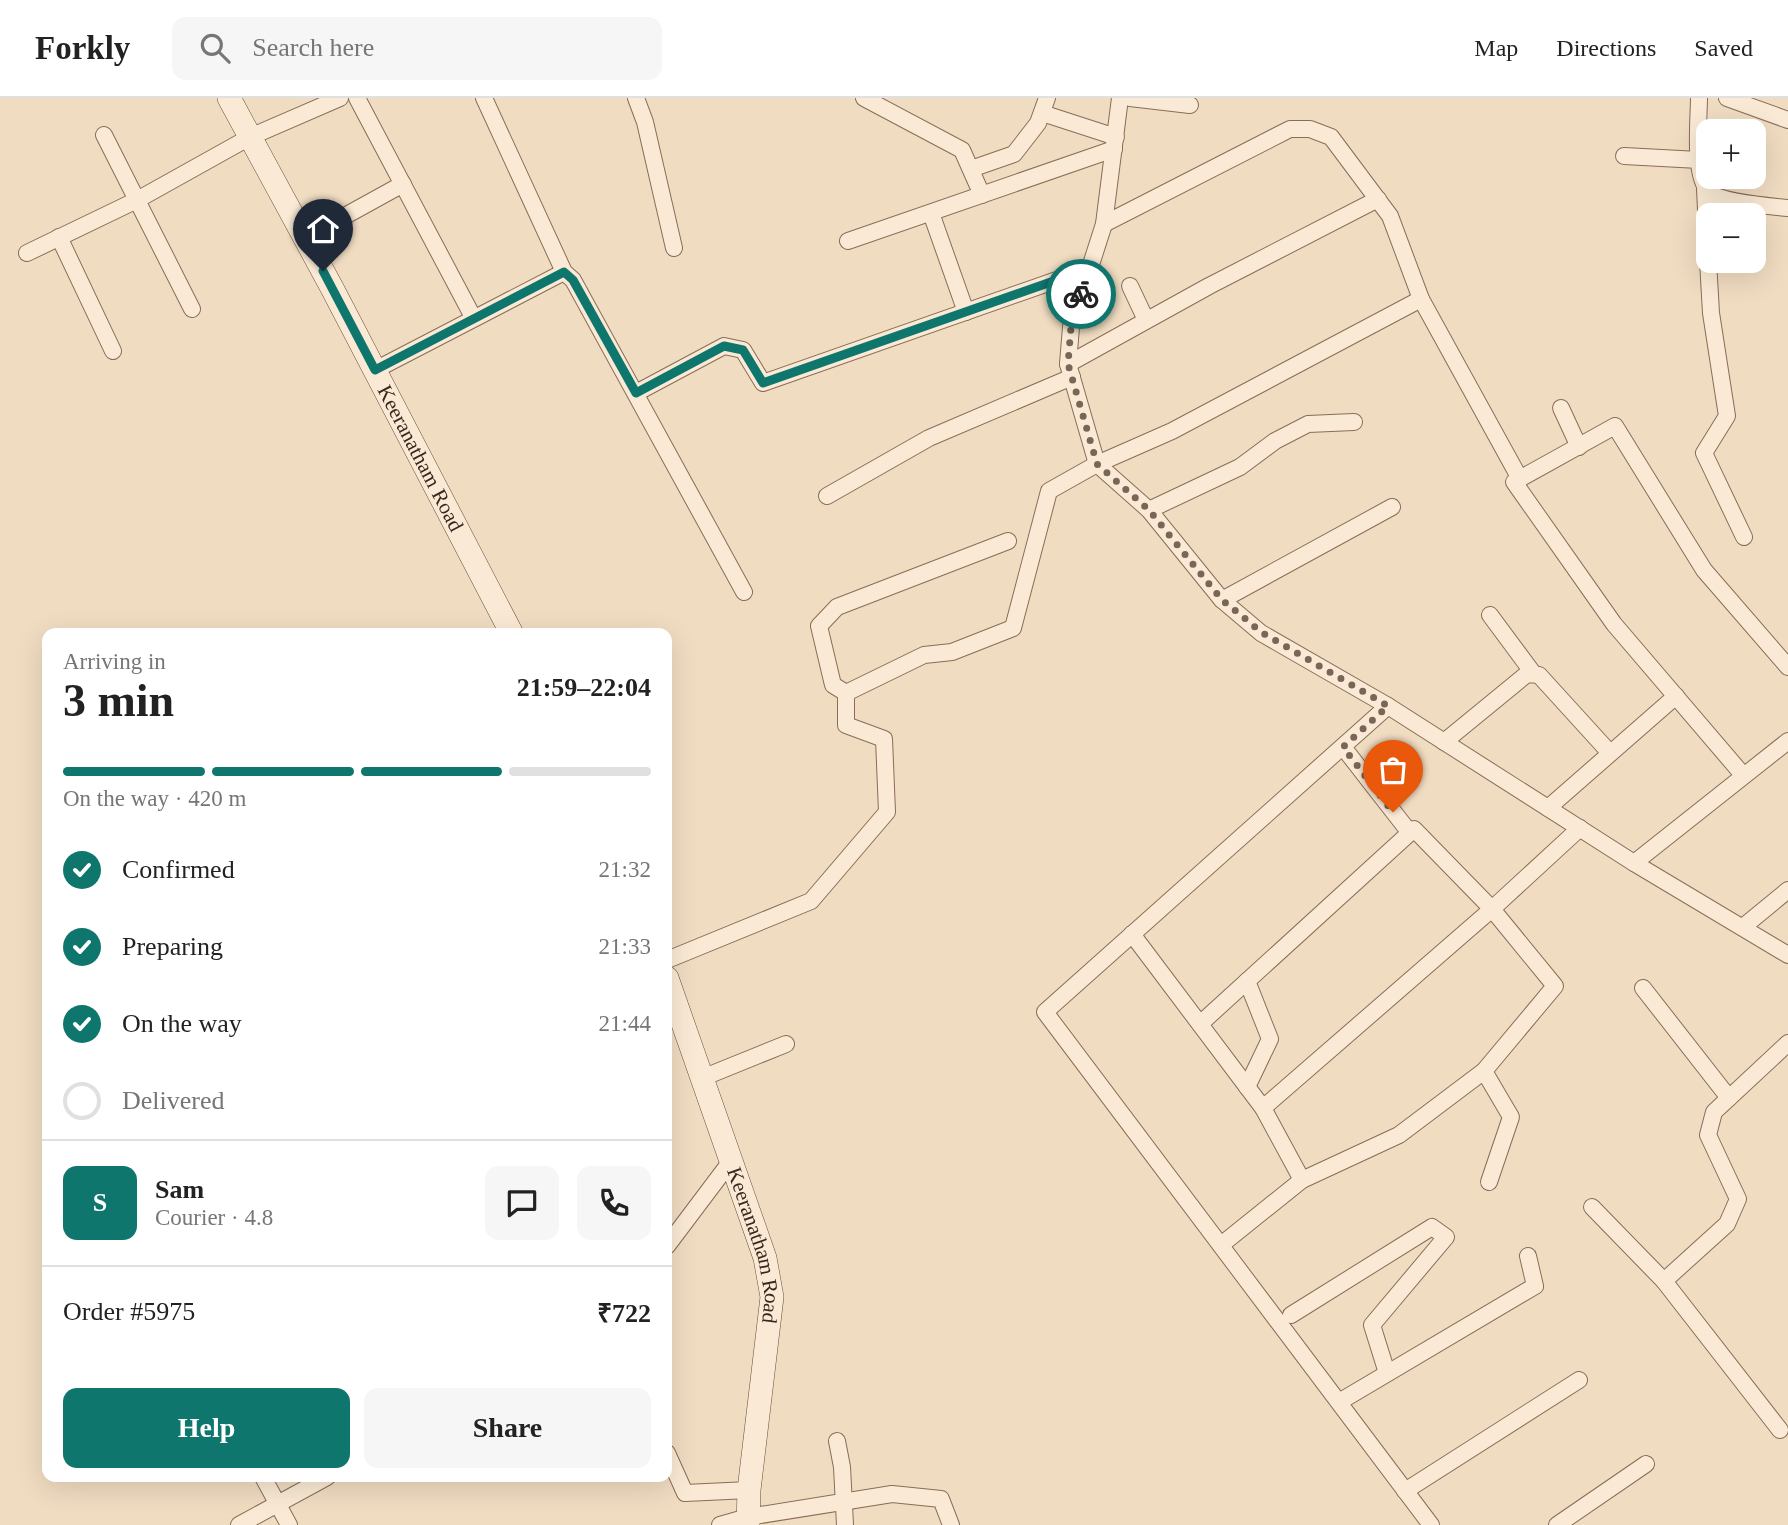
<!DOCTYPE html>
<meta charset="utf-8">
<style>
body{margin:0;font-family:Georgia,serif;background:#f6f6f6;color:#222;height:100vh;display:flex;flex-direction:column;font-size:26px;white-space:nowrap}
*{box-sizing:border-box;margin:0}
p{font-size:23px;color:#767676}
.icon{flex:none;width:38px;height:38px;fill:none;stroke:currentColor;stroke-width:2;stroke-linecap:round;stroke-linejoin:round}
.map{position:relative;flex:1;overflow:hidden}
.sheet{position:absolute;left:42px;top:530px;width:630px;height:854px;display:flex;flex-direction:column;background:#fff;border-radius:14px;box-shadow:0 7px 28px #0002}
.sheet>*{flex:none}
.tools{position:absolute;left:1696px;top:21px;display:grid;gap:14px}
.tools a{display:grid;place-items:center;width:70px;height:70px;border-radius:14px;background:#fff;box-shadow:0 7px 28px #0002;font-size:35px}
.pin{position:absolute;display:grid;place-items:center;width:60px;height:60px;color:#fff;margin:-72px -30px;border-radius:50% 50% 50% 0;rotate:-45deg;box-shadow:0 0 7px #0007}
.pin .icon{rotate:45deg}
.courier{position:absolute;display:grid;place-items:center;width:70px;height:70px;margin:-35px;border:5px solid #0f766e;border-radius:50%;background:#fff;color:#222;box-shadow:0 2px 9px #0007}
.overview em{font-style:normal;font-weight:700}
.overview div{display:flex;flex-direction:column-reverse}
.overview{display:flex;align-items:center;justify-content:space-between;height:119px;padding:0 21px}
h1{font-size:46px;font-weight:700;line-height:52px}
.bar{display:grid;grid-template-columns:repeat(4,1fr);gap:10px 7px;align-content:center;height:84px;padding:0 21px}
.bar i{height:9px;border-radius:5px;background:#e0e0e0}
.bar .active{background:#0f766e}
.bar p{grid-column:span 4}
.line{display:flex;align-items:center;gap:18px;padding:0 21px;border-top:2px solid #e0e0e0}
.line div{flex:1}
.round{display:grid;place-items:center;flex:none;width:74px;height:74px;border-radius:14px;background:#f6f6f6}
ol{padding:0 21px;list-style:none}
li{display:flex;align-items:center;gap:21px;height:77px}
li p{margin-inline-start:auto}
li .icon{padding:7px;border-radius:50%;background:#0f766e;color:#fff;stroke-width:4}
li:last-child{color:#767676}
li i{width:38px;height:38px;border:4px solid #e0e0e0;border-radius:50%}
.primary-button{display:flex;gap:14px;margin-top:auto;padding:14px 21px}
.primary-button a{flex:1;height:80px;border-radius:14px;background:#0f766e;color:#fff;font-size:28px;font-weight:700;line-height:80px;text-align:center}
.primary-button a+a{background:#f6f6f6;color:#222}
header{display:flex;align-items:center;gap:42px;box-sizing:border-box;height:98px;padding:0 35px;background:#fff;border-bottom:2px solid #e0e0e0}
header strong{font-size:33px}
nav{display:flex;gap:38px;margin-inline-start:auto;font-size:24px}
.search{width:490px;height:63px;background:#f6f6f6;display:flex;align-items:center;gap:18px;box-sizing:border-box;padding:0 24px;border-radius:14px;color:#767676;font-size:26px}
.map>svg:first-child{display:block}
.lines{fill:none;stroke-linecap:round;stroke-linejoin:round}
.street-casing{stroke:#8a6c58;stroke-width:18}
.secondary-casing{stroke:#6c4e3b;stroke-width:24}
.street{stroke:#faead5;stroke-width:16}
.secondary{stroke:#faead5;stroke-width:23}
.done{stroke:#796656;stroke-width:7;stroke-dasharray:0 12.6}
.route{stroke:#0f766e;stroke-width:9}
.labels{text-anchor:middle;stroke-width:5;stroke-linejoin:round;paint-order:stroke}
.street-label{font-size:21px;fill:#39271d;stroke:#f7e7d1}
</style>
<header>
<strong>Forkly</strong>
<div class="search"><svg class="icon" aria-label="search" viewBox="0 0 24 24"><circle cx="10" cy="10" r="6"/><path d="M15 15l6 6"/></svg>Search here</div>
<nav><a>Map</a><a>Directions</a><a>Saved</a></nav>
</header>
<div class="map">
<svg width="1788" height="1427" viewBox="0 0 1788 1427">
<rect width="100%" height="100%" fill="#f0dcc1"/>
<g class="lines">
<g class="street-casing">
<g id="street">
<path d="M357,0l116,219"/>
<path d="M484,0l80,174 9,8 171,312"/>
<path d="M636,0l9,24 29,126"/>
<path d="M864,0l98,52 20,45"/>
<path d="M1120,0l-16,126 -33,103 -3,37 29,100 52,46 73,90 39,33 127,73 246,157 154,92"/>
<path d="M1130,0l60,7"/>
<path d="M1699,0c0,22 -7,84 13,96 15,9 57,12 76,14"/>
<path d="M1727,0l61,22"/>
<path d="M1042,15l74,24"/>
<path d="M104,37l88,174"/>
<path d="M1624,58l75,4"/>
<path d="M971,71l43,-15 24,-31 9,-25"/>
<path d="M1705,90l3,66"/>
<path d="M931,115l35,99"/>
<path d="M1104,126l186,-95h20l21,8 59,79 31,83 99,180"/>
<path d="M59,139l54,114"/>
<path d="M305,140l98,-54"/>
<path d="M848,143l266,-92"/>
<path d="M27,155l110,-53 113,-63 90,-39"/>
<path d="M1708,163l3,52 16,103 -23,37 40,84"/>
<path d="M1130,188l16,34"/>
<path d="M1068,266l141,-78 169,-87"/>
<path d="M375,272l189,-98"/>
<path d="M636,295l88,-47 19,4 20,33 325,-114"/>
<path d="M1561,310l18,39"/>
<path d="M827,398l102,-58 143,-61"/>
<path d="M1149,412l91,-43 35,-26 33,-17 46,-2"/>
<path d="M1222,502l170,-93"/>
<path d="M1490,517l43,58"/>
<path d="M846,595l78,-38 28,-3 61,-24 36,-137 48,-27 75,-33 249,-132"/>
<path d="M1388,608l-343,306 386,513"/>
<path d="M1444,644l83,-68 12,1 71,78"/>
<path d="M1343,649l67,86"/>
<path d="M1743,677l-129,-151 -100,-142 101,-56 89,144 84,97"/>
<path d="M1548,710l128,-112"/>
<path d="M1634,765l154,-122"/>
<path d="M1743,829l45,-37"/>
<path d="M1132,836l131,174 39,72"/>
<path d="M667,862l144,-59 76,-89 -3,-73 -38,-14v-32l-13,-8 -14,-59 18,-19 171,-66"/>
<path d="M1247,883l23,58 -23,48"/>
<path d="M1643,890l86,110"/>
<path d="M1200,926l214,-195 78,80 63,77 -71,85 -85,64 -97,45 -81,65"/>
<path d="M1484,973l27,46 -22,65"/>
<path d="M702,980l84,-34"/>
<path d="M1263,1010l229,-199 88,-81"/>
<path d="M1592,1109l72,74 116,149"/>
<path d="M667,1148l64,-85"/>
<path d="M1664,1183l63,-57 11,-25 -30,-64 6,-23 74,-69"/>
<path d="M1291,1217l141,-88 14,10 -74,88 15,48"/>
<path d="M1339,1304l196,-116 -7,-30"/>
<path d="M837,1343l5,26 3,58"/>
<path d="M667,1355l18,40 64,-3"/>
<path d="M263,1379l26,48"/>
<path d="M1405,1393l174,-111"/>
<path d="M239,1427l88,-48"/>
<path d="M720,1427l28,-8 144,-23 49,5 10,26"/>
<path d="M1557,1427l89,-61"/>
</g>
</g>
<g class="secondary-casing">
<g id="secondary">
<path id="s1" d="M229,0l103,190 180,346"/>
<path id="s2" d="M667,880l98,280 7,39 -23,193 -1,35"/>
</g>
</g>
<use href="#street" class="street"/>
<use href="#secondary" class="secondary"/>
</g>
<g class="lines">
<path class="done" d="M1081,196l-10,33 -3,37 29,100 52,46 73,90 20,16 19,16 127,74 -45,41 50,65"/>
<path class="route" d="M323,173l52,99 189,-98 9,8 63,113 88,-47 19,4 20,33 325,-114 -7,25"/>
</g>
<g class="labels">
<g class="street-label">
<text dy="7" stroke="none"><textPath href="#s1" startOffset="408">Keeranatham Road</textPath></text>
<text dy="7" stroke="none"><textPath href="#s2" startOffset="282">Keeranatham Road</textPath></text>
</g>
</g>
</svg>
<div class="tools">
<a>+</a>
<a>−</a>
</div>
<div class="pin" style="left:1393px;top:714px;background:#ea580c"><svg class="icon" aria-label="bag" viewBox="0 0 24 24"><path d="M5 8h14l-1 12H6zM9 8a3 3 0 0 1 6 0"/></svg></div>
<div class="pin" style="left:323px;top:173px;background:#1f2937"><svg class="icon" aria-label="home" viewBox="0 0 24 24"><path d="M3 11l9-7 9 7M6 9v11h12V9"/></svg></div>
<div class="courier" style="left:1081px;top:196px"><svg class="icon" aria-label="bike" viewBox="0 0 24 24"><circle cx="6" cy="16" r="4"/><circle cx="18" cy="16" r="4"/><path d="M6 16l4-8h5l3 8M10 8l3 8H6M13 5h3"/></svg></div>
<section class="sheet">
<div class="overview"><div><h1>3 min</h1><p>Arriving in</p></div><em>21:59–22:04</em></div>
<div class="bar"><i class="active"></i><i class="active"></i><i class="active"></i><i></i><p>On the way · 420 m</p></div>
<ol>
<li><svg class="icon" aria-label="check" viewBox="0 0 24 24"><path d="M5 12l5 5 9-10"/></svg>Confirmed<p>21:32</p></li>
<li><svg class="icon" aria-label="check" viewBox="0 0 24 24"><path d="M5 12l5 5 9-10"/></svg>Preparing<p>21:33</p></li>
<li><svg class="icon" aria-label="check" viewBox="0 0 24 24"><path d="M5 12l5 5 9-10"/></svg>On the way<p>21:44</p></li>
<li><i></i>Delivered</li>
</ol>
<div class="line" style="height:126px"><b class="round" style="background:#0f766e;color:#fff">S</b><div><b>Sam</b><p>Courier · 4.8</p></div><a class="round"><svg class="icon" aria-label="chat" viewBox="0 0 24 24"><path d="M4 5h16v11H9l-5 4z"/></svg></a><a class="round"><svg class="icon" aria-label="phone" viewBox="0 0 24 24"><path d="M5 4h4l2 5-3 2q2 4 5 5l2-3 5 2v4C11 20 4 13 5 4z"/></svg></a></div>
<div class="line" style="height:91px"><div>Order #5975</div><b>₹722</b></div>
<div class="primary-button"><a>Help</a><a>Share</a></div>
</section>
</div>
